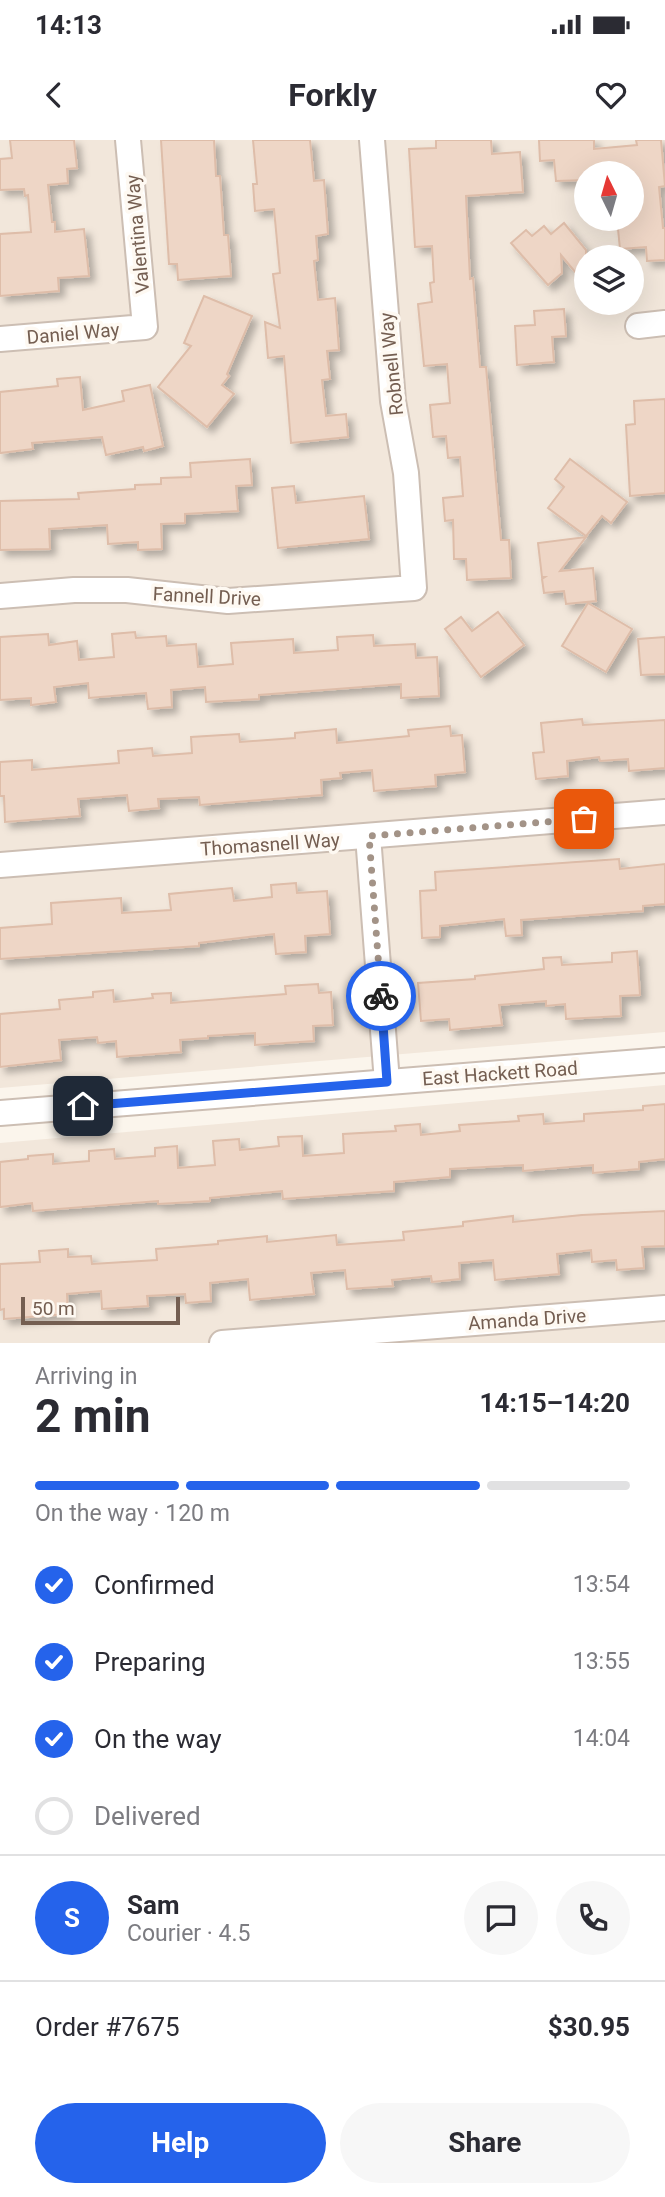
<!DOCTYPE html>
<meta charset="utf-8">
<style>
body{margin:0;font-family:Roboto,sans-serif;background:#f7f7f7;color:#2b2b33;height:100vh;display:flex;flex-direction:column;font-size:26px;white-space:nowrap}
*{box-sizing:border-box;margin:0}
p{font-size:23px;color:#7c7c81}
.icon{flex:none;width:38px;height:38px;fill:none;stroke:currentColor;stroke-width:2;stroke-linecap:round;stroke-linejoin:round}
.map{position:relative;height:1203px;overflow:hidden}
.side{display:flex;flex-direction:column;background:#fff;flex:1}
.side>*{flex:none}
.needle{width:46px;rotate:355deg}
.controls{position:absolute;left:574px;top:21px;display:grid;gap:14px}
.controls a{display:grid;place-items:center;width:70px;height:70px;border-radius:50%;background:#fff;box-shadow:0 7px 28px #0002;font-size:35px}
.scale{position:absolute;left:21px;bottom:18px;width:159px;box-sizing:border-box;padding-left:7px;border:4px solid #745e51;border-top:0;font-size:19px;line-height:24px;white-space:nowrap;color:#745e51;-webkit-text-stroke:5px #fef9f2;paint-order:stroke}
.pin{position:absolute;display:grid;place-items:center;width:60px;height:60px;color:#fff;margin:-30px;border-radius:14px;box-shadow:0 4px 10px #0006}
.courier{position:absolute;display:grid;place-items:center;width:70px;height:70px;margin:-35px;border:5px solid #2563eb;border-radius:50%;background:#fff;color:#222;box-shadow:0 2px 9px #0007}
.overview em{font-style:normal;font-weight:700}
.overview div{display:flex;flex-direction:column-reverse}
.overview{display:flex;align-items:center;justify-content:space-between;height:119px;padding:0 35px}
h1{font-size:46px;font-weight:700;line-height:52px}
.bar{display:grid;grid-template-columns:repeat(4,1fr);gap:10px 7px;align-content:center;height:84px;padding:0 35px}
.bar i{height:9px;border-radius:5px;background:#e1e1e2}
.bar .current{background:#2563eb}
.bar p{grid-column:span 4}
.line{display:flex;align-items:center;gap:18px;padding:0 35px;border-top:2px solid #e1e1e2}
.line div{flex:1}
.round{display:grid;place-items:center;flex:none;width:74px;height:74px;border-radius:37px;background:#f7f7f7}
ol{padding:0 35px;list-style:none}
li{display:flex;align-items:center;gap:21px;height:77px}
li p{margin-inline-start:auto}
li .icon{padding:7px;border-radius:50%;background:#2563eb;color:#fff;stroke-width:4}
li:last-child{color:#7c7c81}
li i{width:38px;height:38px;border:4px solid #e1e1e2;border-radius:50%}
.primary-button{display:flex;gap:14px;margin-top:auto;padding:14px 35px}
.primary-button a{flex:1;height:80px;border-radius:42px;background:#2563eb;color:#fff;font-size:28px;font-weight:700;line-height:80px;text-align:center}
.primary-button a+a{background:#f7f7f7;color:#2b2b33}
.status{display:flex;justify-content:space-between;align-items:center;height:49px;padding:0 35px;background:#fff;direction:ltr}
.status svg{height:19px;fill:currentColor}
header{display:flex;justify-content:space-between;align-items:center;height:91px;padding:0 35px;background:#fff;font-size:32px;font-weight:700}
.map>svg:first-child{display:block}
.residential{fill:#f2e7db;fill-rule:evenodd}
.building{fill:#eed6c6;stroke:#debda9;stroke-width:2;filter:url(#shadow)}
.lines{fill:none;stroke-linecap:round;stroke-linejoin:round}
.street-casing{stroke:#ccbeb3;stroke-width:28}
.street{stroke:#fff;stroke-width:24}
.done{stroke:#a39387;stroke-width:7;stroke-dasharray:0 12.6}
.route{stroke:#2563eb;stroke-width:9}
.labels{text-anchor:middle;stroke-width:7;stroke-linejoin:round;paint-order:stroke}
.street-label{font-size:19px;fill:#745e51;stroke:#fef9f2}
</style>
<div class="status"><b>14:13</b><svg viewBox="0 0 49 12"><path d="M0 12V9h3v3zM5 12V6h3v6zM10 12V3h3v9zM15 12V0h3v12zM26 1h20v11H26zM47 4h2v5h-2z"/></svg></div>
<header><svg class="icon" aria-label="back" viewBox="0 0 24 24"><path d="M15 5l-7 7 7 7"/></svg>Forkly<svg class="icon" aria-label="heart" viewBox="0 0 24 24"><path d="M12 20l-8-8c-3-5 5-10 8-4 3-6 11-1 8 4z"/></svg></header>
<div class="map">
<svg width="665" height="1203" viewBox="0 0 665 1203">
<defs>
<filter id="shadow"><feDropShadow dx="5.5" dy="5.5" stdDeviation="3.5" flood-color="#0004"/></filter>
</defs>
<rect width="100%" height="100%" fill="#fbf5ec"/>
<g class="residential">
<path d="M0,0h665v892l-665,56zM586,33h46v46h-46zM586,117h46v46h-46z"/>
<path d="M665,945v258h-665v-200z"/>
</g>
<g class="building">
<path d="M10,0h64l3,28 -10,1 1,14 -20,2 4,37h3v10l29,-3 5,47 -31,2 1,13 -59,5v-62l31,-2 -3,-37 -3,1 -1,-7 -24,1v-31l12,-1z"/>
<path d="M161,0h53l2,36h4l4,59h4l3,41 -53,4 -1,-16h-8z"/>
<path d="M253,0h57l4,41 10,-1 4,54 -12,2 2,24 -4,1 4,39 17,-2 4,52 -12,1 3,28 -8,1 4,36 20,-2 2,23 -57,6 -7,-87 -16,2 -3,-36 15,6 -7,-54 7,-1 -6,-64 -19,2 -2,-27h4z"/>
<path d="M436,0h55l1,14 28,-2 3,40 -57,4 4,83 3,-1 7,89h6l15,173h8l2,38 -44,2 -1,-21h-12l-1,-39 -8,1 -2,-23 20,-2 -3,-39 -12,1 -2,-22 -13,1 -3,-32 20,-2 -3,-39 -23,2 -6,-62 14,-2 -2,-19 4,-1 -2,-36 -17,1 -6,-98 27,-1z"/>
<path d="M539,0h55v9l43,-4 -1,-5h25l4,46 -6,1 4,41h2v32l-18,1 -1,-14 -26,2 -3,-30h15v-46h-46v7l-30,1 -2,-21 -14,1z"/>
<path d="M564,83l22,27v35l-25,-30 1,18 -14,12 -37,-42 15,-13 6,6 12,-10 7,8z"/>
<path d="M204,156l48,20 -25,58 2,2 -7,9 12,9 -27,33 -49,-40 33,-41 -7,-3z"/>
<path d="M564,169l2,27 -14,1 2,25 -37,3 -2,-39 20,-1 -1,-14z"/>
<path d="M80,237l3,33 41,-9 -2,-10 28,-6 13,61 -19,5 -1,-4 -37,8 -4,-18 -70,6 1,6 -33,4v-61l58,-6 -1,-7z"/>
<path d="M665,259v94l-35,3 -4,-71 9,-1 -1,-23z"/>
<path d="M250,319l2,26 -16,1 2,25 -53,3v9l-24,1 1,25 -24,1v-8l-30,2 -1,-19 -58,4 1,20 -50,1v-49l79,-2 -1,-6 57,-4v-4l26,-1v-6l30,-1 -1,-14z"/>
<path d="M570,319l57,43 -16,21 -9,-7 -16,20 -38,-28 16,-21 -9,-8z"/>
<path d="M294,346l2,17 68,-7 5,43 -91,9 -6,-60z"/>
<path d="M586,397l-26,34 33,-3 3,33 -30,3 -2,-13 -20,2 -2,-14 3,-2h-3l-4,-34z"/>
<path d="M588,463l44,26 -26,43 -44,-26z"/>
<path d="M498,472l26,33 -43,32 -36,-48 16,-12 11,14z"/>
<path d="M135,492l1,6 30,-2 1,10 29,-2 2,23 35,-3 -2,-21 62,-4 1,14 44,-3 -1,-13 36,-2 1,11 41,-2 1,14 21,-1 2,39 -38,2v-14l-142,11v4l-53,3 -1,-15 -34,3 1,17 -24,2 -2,-16 -57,5 -1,-15 -34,4 2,15 -25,3v-7l-31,2v-63l48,-3 1,11 28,-4 2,19 35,-3 -2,-23z"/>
<path d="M665,497v37l-24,1 -3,-36z"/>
<path d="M582,579l1,6 82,-5v48l-36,3 -1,-12 -28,2 -1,-4 -32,4 1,15 -32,3 -3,-26 11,-1 -3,-29z"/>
<path d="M450,586l1,10 11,-1 3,37 -30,3 1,11 -62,5 -2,-21 -32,3 1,5 -20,2 1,15 -122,10 -1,-8 -41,2 1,9 -30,3 -2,-16 -49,4 2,17 -75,6 -1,-26h-4v-34l32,-2v10l87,-7 -1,-12 34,-3 1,8 39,-3 -1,-16 48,-3 1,8 55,-4v-5l41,-4 1,14 72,-7 -1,-6z"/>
<path d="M619,719l1,10 45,-5v40l-22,2v5l-122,9 1,15 -16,1 -2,-17 -64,7v11l-18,1 -2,-47 16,-1 -1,-18z"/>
<path d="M296,743l1,10 30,-2 3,43 -25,2 1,16 -30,2 -2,-20 -75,9v3l-199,13v-31l52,-4 -1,-21 70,-5 1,15 49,-3 -2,-16 63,-6 2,13 38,-4 -1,-12z"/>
<path d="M637,811l3,44 -20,1 1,20 -55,3 -1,-15 -19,2v-5l-47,4 3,20 -52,5 -1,-11 -28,2 -3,-38 57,-4v-3l69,-7 -1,-11 18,-1 1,8 50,-3v-9z"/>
<path d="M318,844l1,9 12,-1 2,33 -20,1 1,15 -59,4v-12l-47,3v2l-28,2 1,12 -64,5 -1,-16 -18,2 -1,-6 -38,3 2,20 -61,7v-53l60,-5 -1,-9 34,-3v-5l20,-2 1,12 39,-4 -1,-4 19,-1v10l115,-9 -1,-8z"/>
<path d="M665,964v55l-26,3v7l-46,4v-8l-70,6v-6l-73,4v8l-56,5v9l-111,8 -1,-8 -72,7v3l-52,3v-3l-125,10 -1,-8 -32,4v-45l28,-3v-3l25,-2v10l36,-3v-10l25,-2 1,10 40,-3v-8l22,-2 1,22 37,-3 -2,-24 26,-2 1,11 39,-4 -1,-9 24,-1 1,20 41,-3 -1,-19 53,-3 -1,-5 25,-2 1,11 39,-4 -1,-6 60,-4 -1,-5 25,-2 1,10 40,-3v-7l59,-4v-4z"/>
<path d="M665,1071v35l-23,1 2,21 -27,2 -1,-10 -24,2 -1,-12 -34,4 2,20 -64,6 -2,-20 -34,3 1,16 -28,3 -1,-6 -39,4 1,6 -46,3 -2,-19 -34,3 3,21 -64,6 -2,-21 -38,4 1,18 -25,2 -1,-9 -38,2 1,10 -46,3 -1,-18 -34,3 1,20 -64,5v-10l-4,1v-46l40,-2 -1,-11 29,-2v8l23,-1 1,8 65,-4 -1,-11 62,-5v-3l49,-5v6l69,-7 1,10 67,-5 -1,-8 60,-6v-4l50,-6v6l69,-7z"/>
</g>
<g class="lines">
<g class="street-casing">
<g id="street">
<path d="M638,186l27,-3"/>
<path d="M0,199l145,-12 -17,-187"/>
<path d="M0,456l74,-6h53l101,11 186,-13 -8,-115 -13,-72 -21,-261"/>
<path d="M368,696l19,246"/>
<path d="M0,725l665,-53"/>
<path d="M0,973l665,-53"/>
<path d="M222,1203l443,-35"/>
</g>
</g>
<use href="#street" class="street"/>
</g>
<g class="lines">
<path class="done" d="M381,856l-12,-160 215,-17"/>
<path class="route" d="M83,966l304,-24 -6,-86"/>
</g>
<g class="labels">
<g class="street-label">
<text transform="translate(137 94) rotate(-95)" y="7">Valentina Way</text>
<text transform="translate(73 193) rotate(-5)" y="7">Daniel Way</text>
<text transform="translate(391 224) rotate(-96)" y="7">Robnell Way</text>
<text transform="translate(207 456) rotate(3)" y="7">Fannell Drive</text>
<text transform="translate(270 704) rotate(-4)" y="7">Thomasnell Way</text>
<text transform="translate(500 933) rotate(-4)" y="7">East Hackett Road</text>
<text transform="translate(527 1179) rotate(-4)" y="7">Amanda Drive</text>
</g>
</g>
</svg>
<div class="controls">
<a><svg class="needle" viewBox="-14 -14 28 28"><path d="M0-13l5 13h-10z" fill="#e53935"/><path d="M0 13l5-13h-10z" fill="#7c7c81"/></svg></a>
<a><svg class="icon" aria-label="layers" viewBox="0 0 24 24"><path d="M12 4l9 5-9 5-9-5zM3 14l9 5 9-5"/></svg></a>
</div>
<div class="scale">50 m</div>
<div class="pin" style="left:584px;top:679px;background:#ea580c"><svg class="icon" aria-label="bag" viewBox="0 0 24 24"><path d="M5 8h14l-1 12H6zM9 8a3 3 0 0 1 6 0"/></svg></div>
<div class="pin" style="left:83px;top:966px;background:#1f2937"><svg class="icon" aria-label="home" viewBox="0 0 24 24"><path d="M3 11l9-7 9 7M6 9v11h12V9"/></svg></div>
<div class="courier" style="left:381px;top:856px"><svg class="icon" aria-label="bike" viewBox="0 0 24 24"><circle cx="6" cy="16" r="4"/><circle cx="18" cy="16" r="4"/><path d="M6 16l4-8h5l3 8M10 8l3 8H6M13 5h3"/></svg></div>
</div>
<section class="side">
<div class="overview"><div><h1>2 min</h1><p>Arriving in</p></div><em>14:15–14:20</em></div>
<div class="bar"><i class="current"></i><i class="current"></i><i class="current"></i><i></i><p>On the way · 120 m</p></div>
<ol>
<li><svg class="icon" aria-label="check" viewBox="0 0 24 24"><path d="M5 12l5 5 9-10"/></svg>Confirmed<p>13:54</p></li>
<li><svg class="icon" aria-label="check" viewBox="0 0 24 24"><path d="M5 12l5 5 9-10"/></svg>Preparing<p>13:55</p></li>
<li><svg class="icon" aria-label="check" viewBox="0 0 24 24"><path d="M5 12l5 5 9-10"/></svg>On the way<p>14:04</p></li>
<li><i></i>Delivered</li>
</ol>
<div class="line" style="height:126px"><b class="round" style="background:#2563eb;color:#fff">S</b><div><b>Sam</b><p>Courier · 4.5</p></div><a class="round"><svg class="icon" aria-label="chat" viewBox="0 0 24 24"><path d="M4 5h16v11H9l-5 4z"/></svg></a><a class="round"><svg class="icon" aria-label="phone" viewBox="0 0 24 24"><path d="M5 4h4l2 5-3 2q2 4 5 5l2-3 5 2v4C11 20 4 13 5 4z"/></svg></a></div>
<div class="line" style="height:91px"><div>Order #7675</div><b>$30.95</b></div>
<div class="primary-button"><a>Help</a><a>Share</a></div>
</section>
